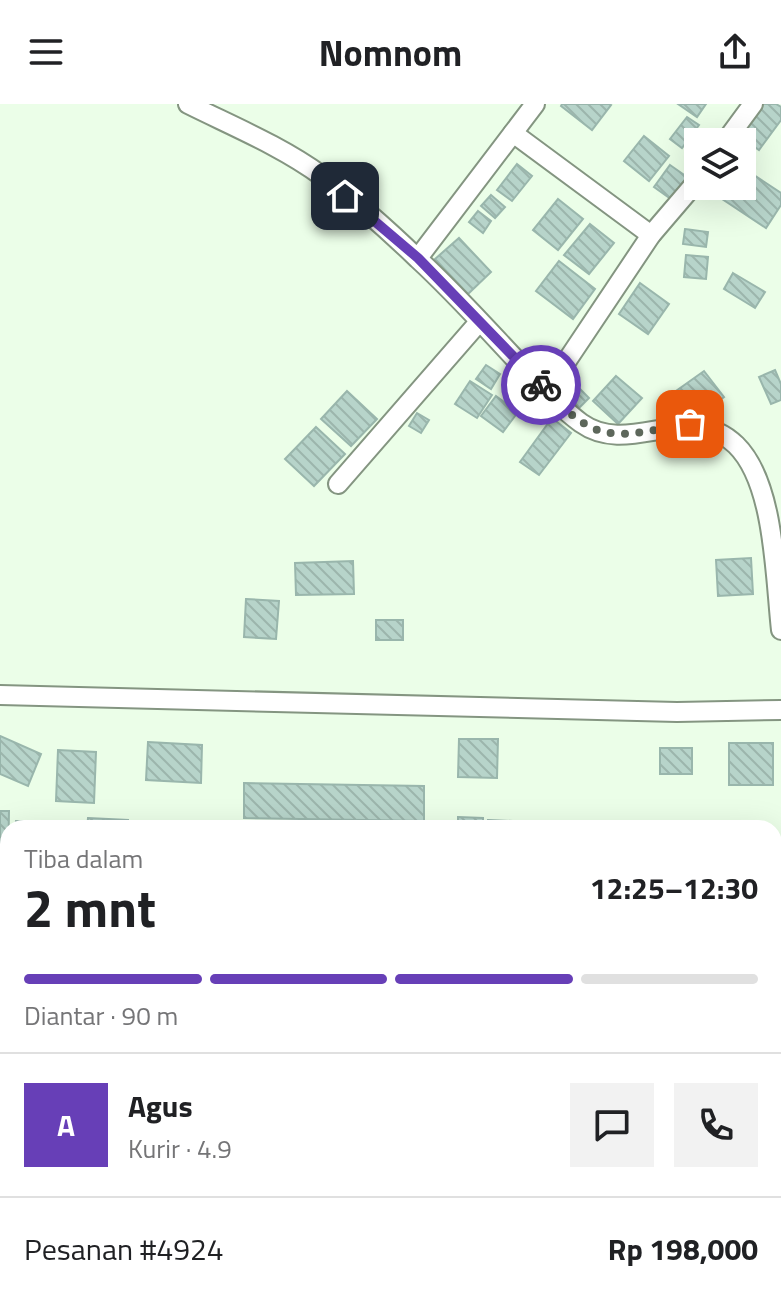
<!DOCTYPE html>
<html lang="id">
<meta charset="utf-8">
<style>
body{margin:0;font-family:"Titillium Web",sans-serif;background:#f2f2f2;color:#202124;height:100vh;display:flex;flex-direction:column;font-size:30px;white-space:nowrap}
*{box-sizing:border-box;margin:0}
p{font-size:26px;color:#757577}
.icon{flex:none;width:44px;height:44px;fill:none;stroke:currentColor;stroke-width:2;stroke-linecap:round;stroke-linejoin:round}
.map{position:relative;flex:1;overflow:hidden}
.side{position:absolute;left:0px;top:716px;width:782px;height:496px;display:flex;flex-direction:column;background:#fff;border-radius:24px 24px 0 0;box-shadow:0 8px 32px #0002}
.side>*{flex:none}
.fabs{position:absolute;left:684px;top:24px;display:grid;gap:16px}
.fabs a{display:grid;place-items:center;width:72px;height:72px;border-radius:0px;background:#fff;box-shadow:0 8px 32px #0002;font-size:40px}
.pin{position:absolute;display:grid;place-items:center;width:68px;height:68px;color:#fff;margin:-34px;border-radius:16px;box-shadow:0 4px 12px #0006}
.courier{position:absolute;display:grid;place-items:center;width:80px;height:80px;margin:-40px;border:6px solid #673fb7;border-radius:50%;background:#fff;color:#222;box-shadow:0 2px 10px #0007}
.overview em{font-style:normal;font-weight:700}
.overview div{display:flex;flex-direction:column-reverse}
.overview{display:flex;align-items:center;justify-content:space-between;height:136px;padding:0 24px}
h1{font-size:52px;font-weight:700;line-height:60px}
.bar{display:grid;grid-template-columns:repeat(4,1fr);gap:12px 8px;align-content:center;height:96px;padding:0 24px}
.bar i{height:10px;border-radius:6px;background:#e0e0e0}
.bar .current{background:#673fb7}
.bar p{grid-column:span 4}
.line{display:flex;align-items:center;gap:20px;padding:0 24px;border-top:2px solid #e0e0e0}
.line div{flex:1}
.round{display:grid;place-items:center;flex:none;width:84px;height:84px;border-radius:0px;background:#f2f2f2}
header{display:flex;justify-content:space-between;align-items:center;height:104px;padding:0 24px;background:#fff;font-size:36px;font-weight:700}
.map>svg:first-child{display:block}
.building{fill:url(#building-back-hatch);stroke:#99b6ac;stroke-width:2}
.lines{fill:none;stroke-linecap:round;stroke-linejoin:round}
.street-casing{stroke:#849581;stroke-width:22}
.street{stroke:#fff;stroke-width:18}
.done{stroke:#5d675b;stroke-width:8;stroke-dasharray:0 14.4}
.route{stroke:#673fb7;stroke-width:10}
</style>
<header><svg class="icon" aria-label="menu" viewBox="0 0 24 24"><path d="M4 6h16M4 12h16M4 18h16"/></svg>Nomnom<svg class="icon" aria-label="share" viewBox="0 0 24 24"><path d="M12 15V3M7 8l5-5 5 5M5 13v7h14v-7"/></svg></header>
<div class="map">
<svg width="781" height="1212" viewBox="0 0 781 1212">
<defs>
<pattern id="building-back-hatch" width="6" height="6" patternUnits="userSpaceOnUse" patternTransform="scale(2)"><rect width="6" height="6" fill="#b7d4ca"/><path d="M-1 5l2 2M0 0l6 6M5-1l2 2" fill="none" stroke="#9cb5ac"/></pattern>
</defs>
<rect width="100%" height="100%" fill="#ebfee8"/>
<g class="building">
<path d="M562,0h47l2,1 -19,25 -31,-24z"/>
<path d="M678,0h28l-9,13z"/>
<path d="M760,0h16l5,3v13l-22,30 -21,-15z"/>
<path d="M687,13l12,8 -17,23 -12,-9z"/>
<path d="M644,32l25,20 -20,25 -25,-20z"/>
<path d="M517,60l15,12 -20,25 -15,-11z"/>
<path d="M670,61l17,12 -16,22 -17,-12z"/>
<path d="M742,63l39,26v12l-15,23 -56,-37 3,-5h29z"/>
<path d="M491,91l14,12 -10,11 -14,-12z"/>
<path d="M558,95l25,20 -25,31 -25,-20z"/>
<path d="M478,107l13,10 -8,12 -14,-11z"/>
<path d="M590,120l24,19 -25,31 -25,-19z"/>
<path d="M685,125l23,3 -2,15 -23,-3z"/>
<path d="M459,134l32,34 -23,22 -33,-35z"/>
<path d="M686,151l22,2 -2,22 -22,-2z"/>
<path d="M559,157l36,28 -22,30 -37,-28z"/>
<path d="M733,169l32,19 -10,16 -31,-19z"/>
<path d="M640,179l29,21 -21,30 -29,-20z"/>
<path d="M486,261l14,9 -9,15 -15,-10z"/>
<path d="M775,266l6,14v16l-10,4 -12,-27z"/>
<path d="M704,267l20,26 -28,21 -20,-27z"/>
<path d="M616,272l26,22 -24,26 -25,-23z"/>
<path d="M470,277l22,14 -15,23 -22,-14z"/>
<path d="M580,285l9,9 -14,14 -9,-9z"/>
<path d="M347,287l30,28 -26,27 -30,-27z"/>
<path d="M496,292l22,16 -15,20 -22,-16z"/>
<path d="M417,309l12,7 -8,13 -12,-7z"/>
<path d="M552,314l19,15 -32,42 -19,-13z"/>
<path d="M316,323l29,27 -31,32 -29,-27z"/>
<path d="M751,454l2,36 -35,2 -2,-36z"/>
<path d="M353,457l1,33 -58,1 -1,-32z"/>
<path d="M246,495l33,2 -3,38 -32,-2z"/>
<rect x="376" y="516" width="27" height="20"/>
<path d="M0,632l41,18 -13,32 -28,-12z"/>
<path d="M459,635h39l-1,39 -39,-1z"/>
<path d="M148,638l54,3 -1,38 -55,-3z"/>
<rect x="729" y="639" width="44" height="42"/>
<rect x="660" y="644" width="32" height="26"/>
<path d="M58,646l38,2 -2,51 -38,-2z"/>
<path d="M244,679l180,3v35l-180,-3z"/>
<path d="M0,707h9l-1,57h-8z"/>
<path d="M458,713l25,1v10h-25z"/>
<path d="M88,714l40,2v8h-41z"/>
<path d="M488,716l24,1v7h-25z"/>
<path d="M16,717l33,2v5h-34z"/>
<path d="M57,717l25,1v6h-25z"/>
<rect x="262" y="1204" width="25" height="8"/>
<rect x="295" y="1204" width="38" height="8"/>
<rect x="425" y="1204" width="18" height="8"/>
<rect x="449" y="1204" width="26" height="8"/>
</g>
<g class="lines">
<g class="street-casing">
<g id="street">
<path d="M188,0c44,22 93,42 134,72 32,24 67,55 96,83 36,33 69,70 102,105 19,20 38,42 61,59 49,35 108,-24 155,22 39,38 39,132 45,185"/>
<path d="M513,29l138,102"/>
<path d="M725,38l28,-38"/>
<path d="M418,154l117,-154"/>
<path d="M546,288l105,-157 47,-55"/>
<path d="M338,380l141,-162"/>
<path d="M0,591l677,17 104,-2"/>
<path d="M0,768h8"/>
<path d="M774,805h7"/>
<path d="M774,884l7,4"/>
<path d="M0,945h8"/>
<path d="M659,1204l1,8"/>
</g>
</g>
<use href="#street" class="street"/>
</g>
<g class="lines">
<path class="done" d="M541,281c57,62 71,52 149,39"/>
<path class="route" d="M345,92l73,62 123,127"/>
</g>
</svg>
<div class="fabs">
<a><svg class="icon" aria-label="layers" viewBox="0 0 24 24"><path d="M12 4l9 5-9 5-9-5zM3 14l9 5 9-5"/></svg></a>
</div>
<div class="pin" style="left:690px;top:320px;background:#ea580c"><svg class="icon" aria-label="bag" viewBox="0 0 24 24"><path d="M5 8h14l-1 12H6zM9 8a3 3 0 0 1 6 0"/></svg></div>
<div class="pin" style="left:345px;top:92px;background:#1f2937"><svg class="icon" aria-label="home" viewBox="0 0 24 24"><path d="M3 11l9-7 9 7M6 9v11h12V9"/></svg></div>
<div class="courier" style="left:541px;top:281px"><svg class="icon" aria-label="bike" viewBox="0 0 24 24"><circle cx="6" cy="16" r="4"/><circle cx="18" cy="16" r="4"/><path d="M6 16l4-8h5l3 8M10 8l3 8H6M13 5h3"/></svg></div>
<section class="side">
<div class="overview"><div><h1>2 mnt</h1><p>Tiba dalam</p></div><em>12:25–12:30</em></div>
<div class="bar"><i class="current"></i><i class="current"></i><i class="current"></i><i></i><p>Diantar · 90 m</p></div>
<div class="line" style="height:144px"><b class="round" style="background:#673fb7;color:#fff">A</b><div><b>Agus</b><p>Kurir · 4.9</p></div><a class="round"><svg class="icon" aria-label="chat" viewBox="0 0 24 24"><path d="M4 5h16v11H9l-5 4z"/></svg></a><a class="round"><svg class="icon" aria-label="phone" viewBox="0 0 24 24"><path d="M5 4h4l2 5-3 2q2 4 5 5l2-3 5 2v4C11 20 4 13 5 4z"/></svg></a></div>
<div class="line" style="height:104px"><div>Pesanan #4924</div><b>Rp 198,000</b></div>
</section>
</div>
